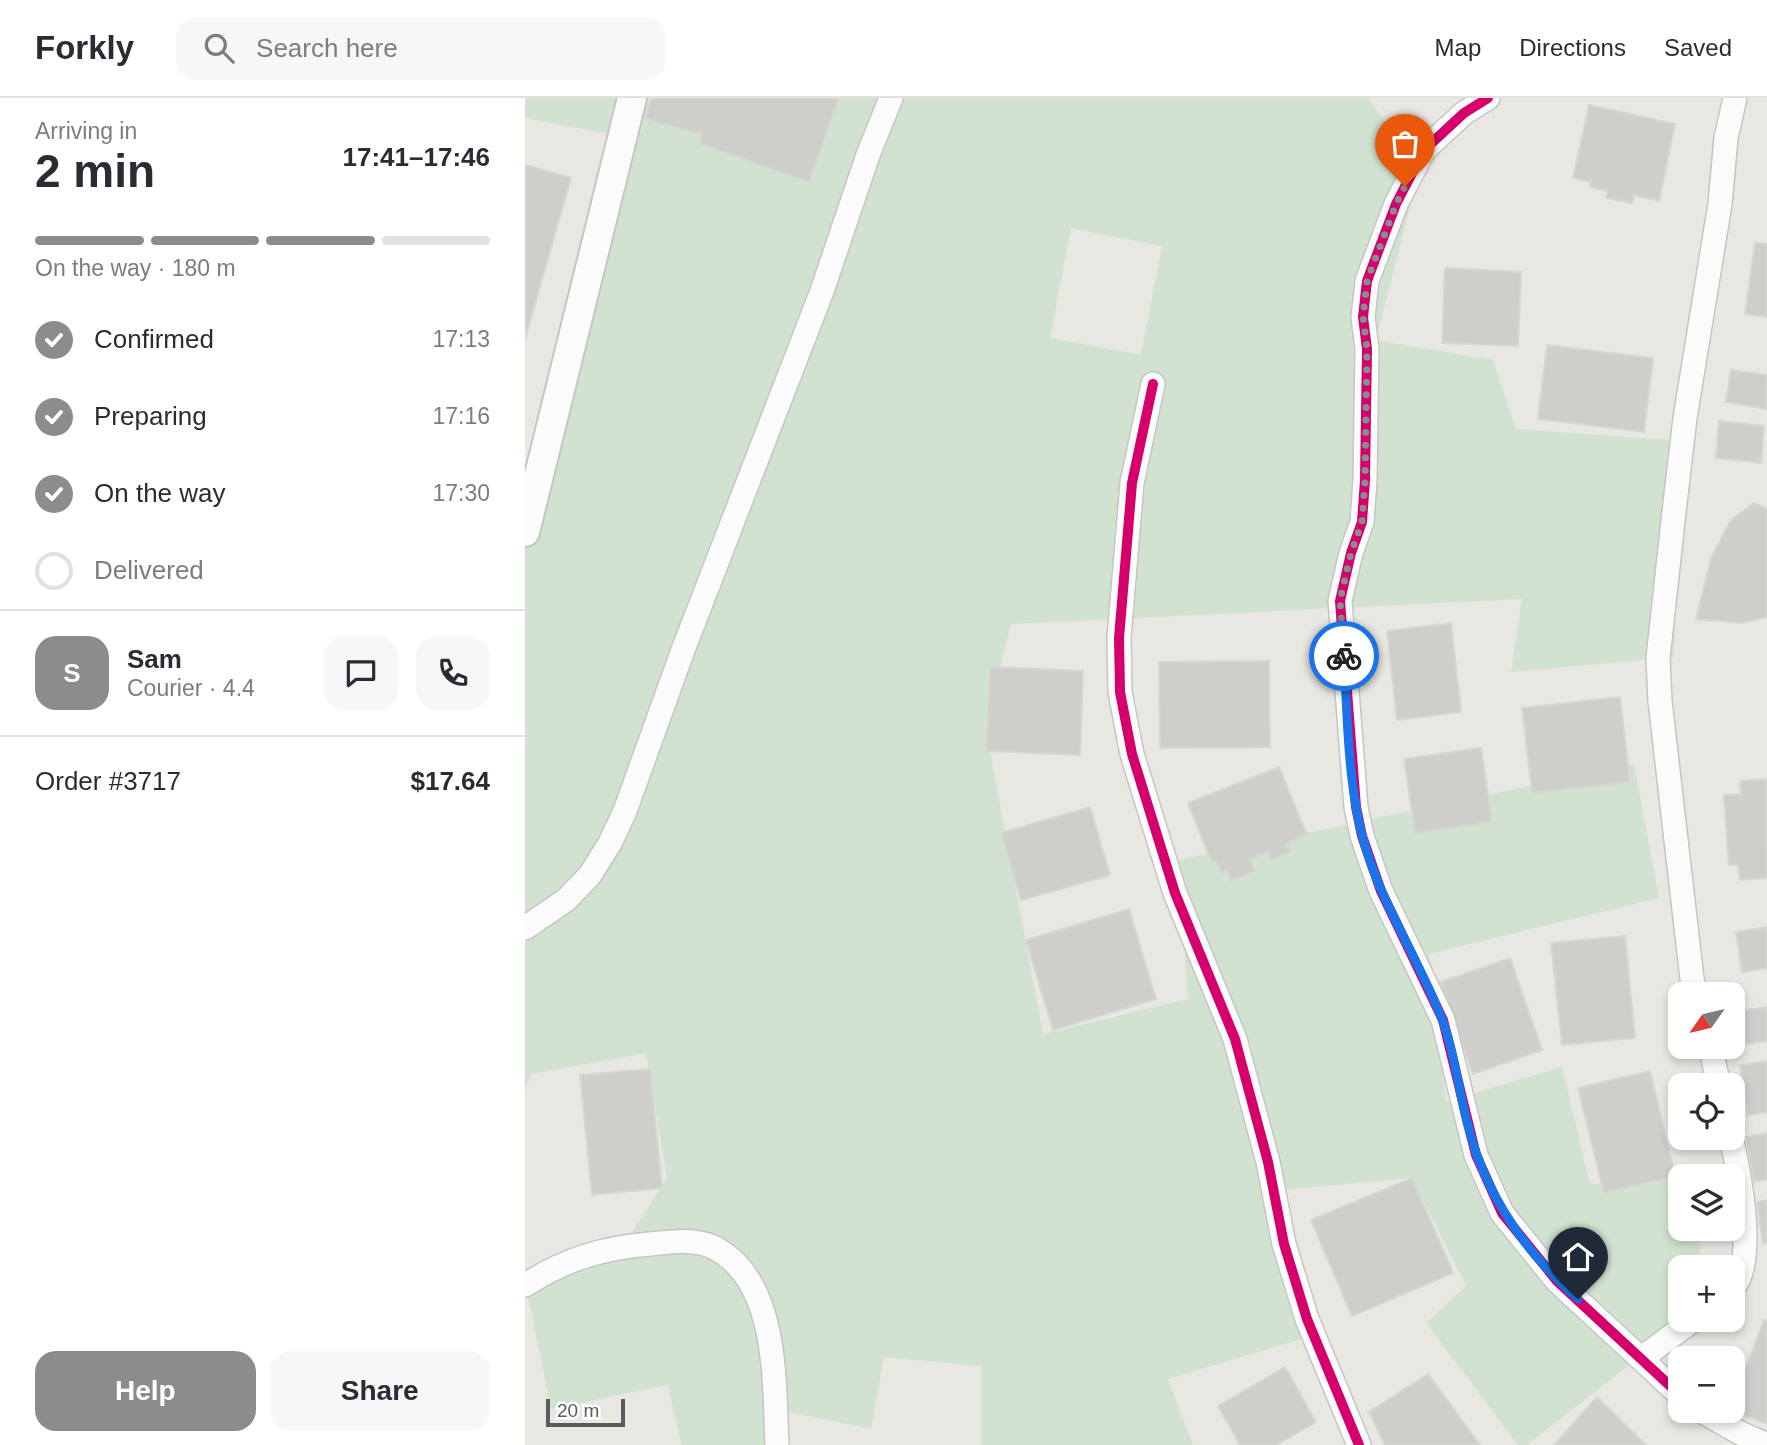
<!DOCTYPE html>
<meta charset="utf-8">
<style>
body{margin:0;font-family:Helvetica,sans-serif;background:#f7f7f7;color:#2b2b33;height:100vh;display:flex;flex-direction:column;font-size:26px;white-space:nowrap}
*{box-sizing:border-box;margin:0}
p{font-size:23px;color:#7c7c81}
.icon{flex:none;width:38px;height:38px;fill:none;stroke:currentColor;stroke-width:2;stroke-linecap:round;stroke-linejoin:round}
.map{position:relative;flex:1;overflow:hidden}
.drawer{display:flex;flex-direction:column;background:#fff;width:525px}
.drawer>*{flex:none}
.needle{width:46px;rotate:236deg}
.fabs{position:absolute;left:1143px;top:884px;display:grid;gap:14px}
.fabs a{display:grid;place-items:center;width:77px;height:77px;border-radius:14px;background:#fff;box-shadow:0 4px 10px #0003;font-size:35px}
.scale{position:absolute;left:21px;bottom:18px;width:79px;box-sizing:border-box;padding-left:7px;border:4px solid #595b5f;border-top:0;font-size:19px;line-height:24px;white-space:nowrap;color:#595b5f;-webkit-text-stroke:5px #fff;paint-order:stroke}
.pin{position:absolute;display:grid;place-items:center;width:60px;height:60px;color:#fff;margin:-72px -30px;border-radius:50% 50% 50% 0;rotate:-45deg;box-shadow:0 0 7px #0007}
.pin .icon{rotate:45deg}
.courier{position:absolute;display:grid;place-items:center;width:70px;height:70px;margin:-35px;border:5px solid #1a73e8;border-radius:50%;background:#fff;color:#222;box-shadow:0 2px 9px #0007}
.summary em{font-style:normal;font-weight:600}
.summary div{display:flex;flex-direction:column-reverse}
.summary{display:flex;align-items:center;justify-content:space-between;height:119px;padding:0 35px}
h1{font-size:46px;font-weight:600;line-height:52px}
.bar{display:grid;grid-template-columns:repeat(4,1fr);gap:10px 7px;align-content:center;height:84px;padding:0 35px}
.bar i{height:9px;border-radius:5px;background:#e1e1e2}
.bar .on{background:#8b8c8d}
.bar p{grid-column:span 4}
.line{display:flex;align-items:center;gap:18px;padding:0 35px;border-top:2px solid #e1e1e2}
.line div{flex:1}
.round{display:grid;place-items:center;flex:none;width:74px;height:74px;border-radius:21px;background:#f7f7f7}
ol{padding:0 35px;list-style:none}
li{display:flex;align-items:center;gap:21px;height:77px}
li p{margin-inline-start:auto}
li .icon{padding:7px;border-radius:50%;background:#8b8c8d;color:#fff;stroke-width:4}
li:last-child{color:#7c7c81}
li i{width:38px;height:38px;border:4px solid #e1e1e2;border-radius:50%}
.button{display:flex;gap:14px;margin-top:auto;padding:14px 35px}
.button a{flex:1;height:80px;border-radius:21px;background:#8b8c8d;color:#fff;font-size:28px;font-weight:600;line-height:80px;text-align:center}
.button a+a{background:#f7f7f7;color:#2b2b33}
header{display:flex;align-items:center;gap:42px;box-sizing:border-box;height:98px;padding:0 35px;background:#fff;border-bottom:2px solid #e1e1e2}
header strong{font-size:33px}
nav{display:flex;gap:38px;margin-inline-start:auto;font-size:24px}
.search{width:490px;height:63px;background:#f7f7f7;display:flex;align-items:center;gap:18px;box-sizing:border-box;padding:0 24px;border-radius:21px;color:#7c7c81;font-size:26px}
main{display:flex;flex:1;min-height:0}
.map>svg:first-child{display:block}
.green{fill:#d1e3d0;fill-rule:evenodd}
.building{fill:#cececb;stroke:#d7d6d2;stroke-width:2}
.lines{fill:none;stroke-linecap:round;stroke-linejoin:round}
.minor-casing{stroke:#c5c5c4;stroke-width:26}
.tertiary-casing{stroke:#c5c5c4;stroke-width:32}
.minor{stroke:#fcfbfb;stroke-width:23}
.tertiary{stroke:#fcfbfb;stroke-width:28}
.cycleway-casing{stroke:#fff;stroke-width:15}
.cycleway{stroke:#d6006c;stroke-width:10}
.done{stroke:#8b8c8d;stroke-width:7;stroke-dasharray:0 12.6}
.route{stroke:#1a73e8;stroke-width:9}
</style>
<header>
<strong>Forkly</strong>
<div class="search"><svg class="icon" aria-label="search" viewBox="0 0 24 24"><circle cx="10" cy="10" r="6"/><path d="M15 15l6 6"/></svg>Search here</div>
<nav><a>Map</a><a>Directions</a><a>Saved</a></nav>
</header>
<main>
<section class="drawer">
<div class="summary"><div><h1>2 min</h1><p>Arriving in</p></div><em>17:41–17:46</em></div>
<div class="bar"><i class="on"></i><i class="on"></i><i class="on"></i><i></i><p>On the way · 180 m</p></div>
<ol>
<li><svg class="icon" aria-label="check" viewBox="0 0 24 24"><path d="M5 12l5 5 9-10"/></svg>Confirmed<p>17:13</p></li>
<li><svg class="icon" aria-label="check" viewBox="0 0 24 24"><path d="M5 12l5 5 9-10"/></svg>Preparing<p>17:16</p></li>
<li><svg class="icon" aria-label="check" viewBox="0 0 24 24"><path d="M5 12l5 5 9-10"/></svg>On the way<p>17:30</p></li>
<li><i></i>Delivered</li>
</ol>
<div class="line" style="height:126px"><b class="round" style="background:#8b8c8d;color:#fff">S</b><div><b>Sam</b><p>Courier · 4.4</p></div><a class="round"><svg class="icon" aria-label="chat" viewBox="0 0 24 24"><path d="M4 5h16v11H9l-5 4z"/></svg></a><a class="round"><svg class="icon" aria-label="phone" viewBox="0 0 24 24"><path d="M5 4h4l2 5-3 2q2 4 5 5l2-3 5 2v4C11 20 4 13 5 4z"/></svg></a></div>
<div class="line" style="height:91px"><div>Order #3717</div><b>$17.64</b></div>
<div class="button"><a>Help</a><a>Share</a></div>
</section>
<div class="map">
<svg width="1242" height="1347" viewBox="0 0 1242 1347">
<rect width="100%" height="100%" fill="#e8e7e2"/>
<path class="green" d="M0,0h843l52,71 -44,171 117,20 23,69 163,12 -5,216 -163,15 11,-73 -511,25 -26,102 58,308 145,-35 -10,-139 456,-96 25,134 -230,56 17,148 116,-35 28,117 90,-7v51l20,1 -1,38h-19v53h16l-68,46 -101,79h-9l-92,-122 40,-37 -54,-108 -146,13 42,146 -140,42 25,66h-212v-79l-97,-9 -13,72 -87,-18 -2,34h-101l-13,-60 -117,24 -26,-129v-10l94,-17 48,-75 -21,-125 -115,21 -6,16v-585l95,-369 -95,-18zM546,130l91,18 -21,109 -91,-17z"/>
<g class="building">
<path d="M126,0h188l-30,84 -108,-38 1,-10 -51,-13 -5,-5z"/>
<path d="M1064,7l86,19 -16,77 -25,-6 -2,8 -26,-5 2,-7 -18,-4 1,-5 -18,-4z"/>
<path d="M0,67l46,13 -46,161z"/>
<path d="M1230,145l12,1v73l-22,-3z"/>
<path d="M920,170l76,4 -3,74 -76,-3z"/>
<path d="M1022,247l106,13 -9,74 -106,-13z"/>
<path d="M1206,272l36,5 -1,34 -40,-7z"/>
<path d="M1194,323l45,5 -3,37 -45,-5z"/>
<path d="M1229,405l13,6v108l-24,6 -47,-4 15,-61 20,-38z"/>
<path d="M926,525l10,89 -64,8 -10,-89z"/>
<path d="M744,563l1,86 -110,1 -1,-86z"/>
<path d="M465,569l93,4 -3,84 -94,-4z"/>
<path d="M1095,599l10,85 -98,11 -10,-85z"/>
<path d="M956,650l11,74 -77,11 -11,-74z"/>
<path d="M754,669l28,68 -21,9 4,8 -19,8 -3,-8 -18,7 5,12 -24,10 -4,-11 -6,3 -5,-12 -4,2 -24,-60z"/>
<path d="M1241,681l1,99 -27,2 -2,-15h-9l-5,-70 17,-1 -1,-13z"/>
<path d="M565,709l20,68 -89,25 -20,-67z"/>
<path d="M604,811l27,90 -103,31 -27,-90z"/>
<path d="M1242,829v41l-25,4 -6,-40z"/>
<path d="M1100,838l10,102 -73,7 -11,-102z"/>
<path d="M985,860l32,92 -69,24 -32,-92z"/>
<path d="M1242,909v34l-34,5v-34z"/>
<path d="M1242,963v51l-19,3 -8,-50z"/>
<path d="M125,971l12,119 -70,7 -12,-120z"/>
<path d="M1125,973l25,105 -71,17 -26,-105z"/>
<path d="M1242,1035v46l-13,3 -8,-45z"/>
<path d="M887,1080l41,95 -101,43 -41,-96z"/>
<path d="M1242,1102v43l-4,1 -6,-42z"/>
<path d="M1239,1222l3,1v103l-37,-14h3v-7z"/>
<path d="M760,1269l31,55 -40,23h-36l-22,-39z"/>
<path d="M903,1276l52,71h-95l-16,-33z"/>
<path d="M1072,1299l49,48h-92z"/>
</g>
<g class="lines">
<g class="minor-casing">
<g id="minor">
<path d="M963,0l-24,15 -40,37 -28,54 -29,77 -4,36 4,32 -2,131 -3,42 -11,31 -11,48 16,206 6,29 19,55 62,129 33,135 26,58 55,68 123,114"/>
<path d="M628,286l-21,99 -13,155 1,54 12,62 43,139 60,146 33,123 16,82 23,75 52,126"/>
<path d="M0,830l41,-28 24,-25 20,-32 15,-32 58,-161 139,-359 46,-136 23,-57"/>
<path d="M1171,896l-4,-15 -32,-278 -2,-43 16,-146 11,-94 35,-214 6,-66 9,-40"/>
<path d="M1185,948l9,39"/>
<path d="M1206,1040c8,33 26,123 2,150"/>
<path d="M0,1187c41,-26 77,-37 125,-41 21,-2 44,-6 63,3 66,33 61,135 64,198"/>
<path d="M1117,1260l51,-38"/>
<path d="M1175,1312l40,23 27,12"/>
</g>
</g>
<g class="tertiary-casing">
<path id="tertiary" d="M0,434l107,-434"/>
</g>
<use href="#minor" class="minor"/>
<use href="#tertiary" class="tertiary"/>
<g class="cycleway-casing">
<g id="cycleway">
<path d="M963,0l-24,15 -40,37 -28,54 -29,77 -4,36 4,32 -2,131 -3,42 -11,31 -11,48 16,206 6,29 19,55 62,129 33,135 26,58 55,68 123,114"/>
<path d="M628,286l-21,99 -13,155 1,54 12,62 43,139 60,146 33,123 16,82 23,75 52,126"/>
</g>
</g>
<use href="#cycleway" class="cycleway"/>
</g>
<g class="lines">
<path class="done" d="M819,558l-4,-56 11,-47 11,-31 3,-41 2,-132 -4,-32 4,-36 29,-77 9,-18"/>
<path class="route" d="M819,558c3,55 4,126 18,179 17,66 56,122 80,184 13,33 16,69 25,103 17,70 57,129 111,177"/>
</g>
</svg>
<div class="fabs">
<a><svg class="needle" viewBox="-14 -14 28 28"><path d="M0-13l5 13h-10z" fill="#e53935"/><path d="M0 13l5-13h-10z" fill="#7c7c81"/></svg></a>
<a><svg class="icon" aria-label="locate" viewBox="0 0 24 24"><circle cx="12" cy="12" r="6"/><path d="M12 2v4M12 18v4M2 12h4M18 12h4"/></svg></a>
<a><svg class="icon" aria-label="layers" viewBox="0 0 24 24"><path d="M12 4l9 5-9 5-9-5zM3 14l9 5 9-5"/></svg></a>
<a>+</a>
<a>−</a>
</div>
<div class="scale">20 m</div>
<div class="pin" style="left:880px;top:88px;background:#ea580c"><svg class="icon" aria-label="bag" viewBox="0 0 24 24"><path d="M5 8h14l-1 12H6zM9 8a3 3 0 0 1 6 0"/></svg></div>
<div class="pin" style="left:1053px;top:1201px;background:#1f2937"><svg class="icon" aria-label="home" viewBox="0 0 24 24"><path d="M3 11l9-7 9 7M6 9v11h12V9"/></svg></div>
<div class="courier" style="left:819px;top:558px"><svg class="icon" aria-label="bike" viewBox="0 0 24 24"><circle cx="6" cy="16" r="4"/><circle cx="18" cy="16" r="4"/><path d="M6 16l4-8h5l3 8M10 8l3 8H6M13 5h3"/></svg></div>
</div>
</main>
